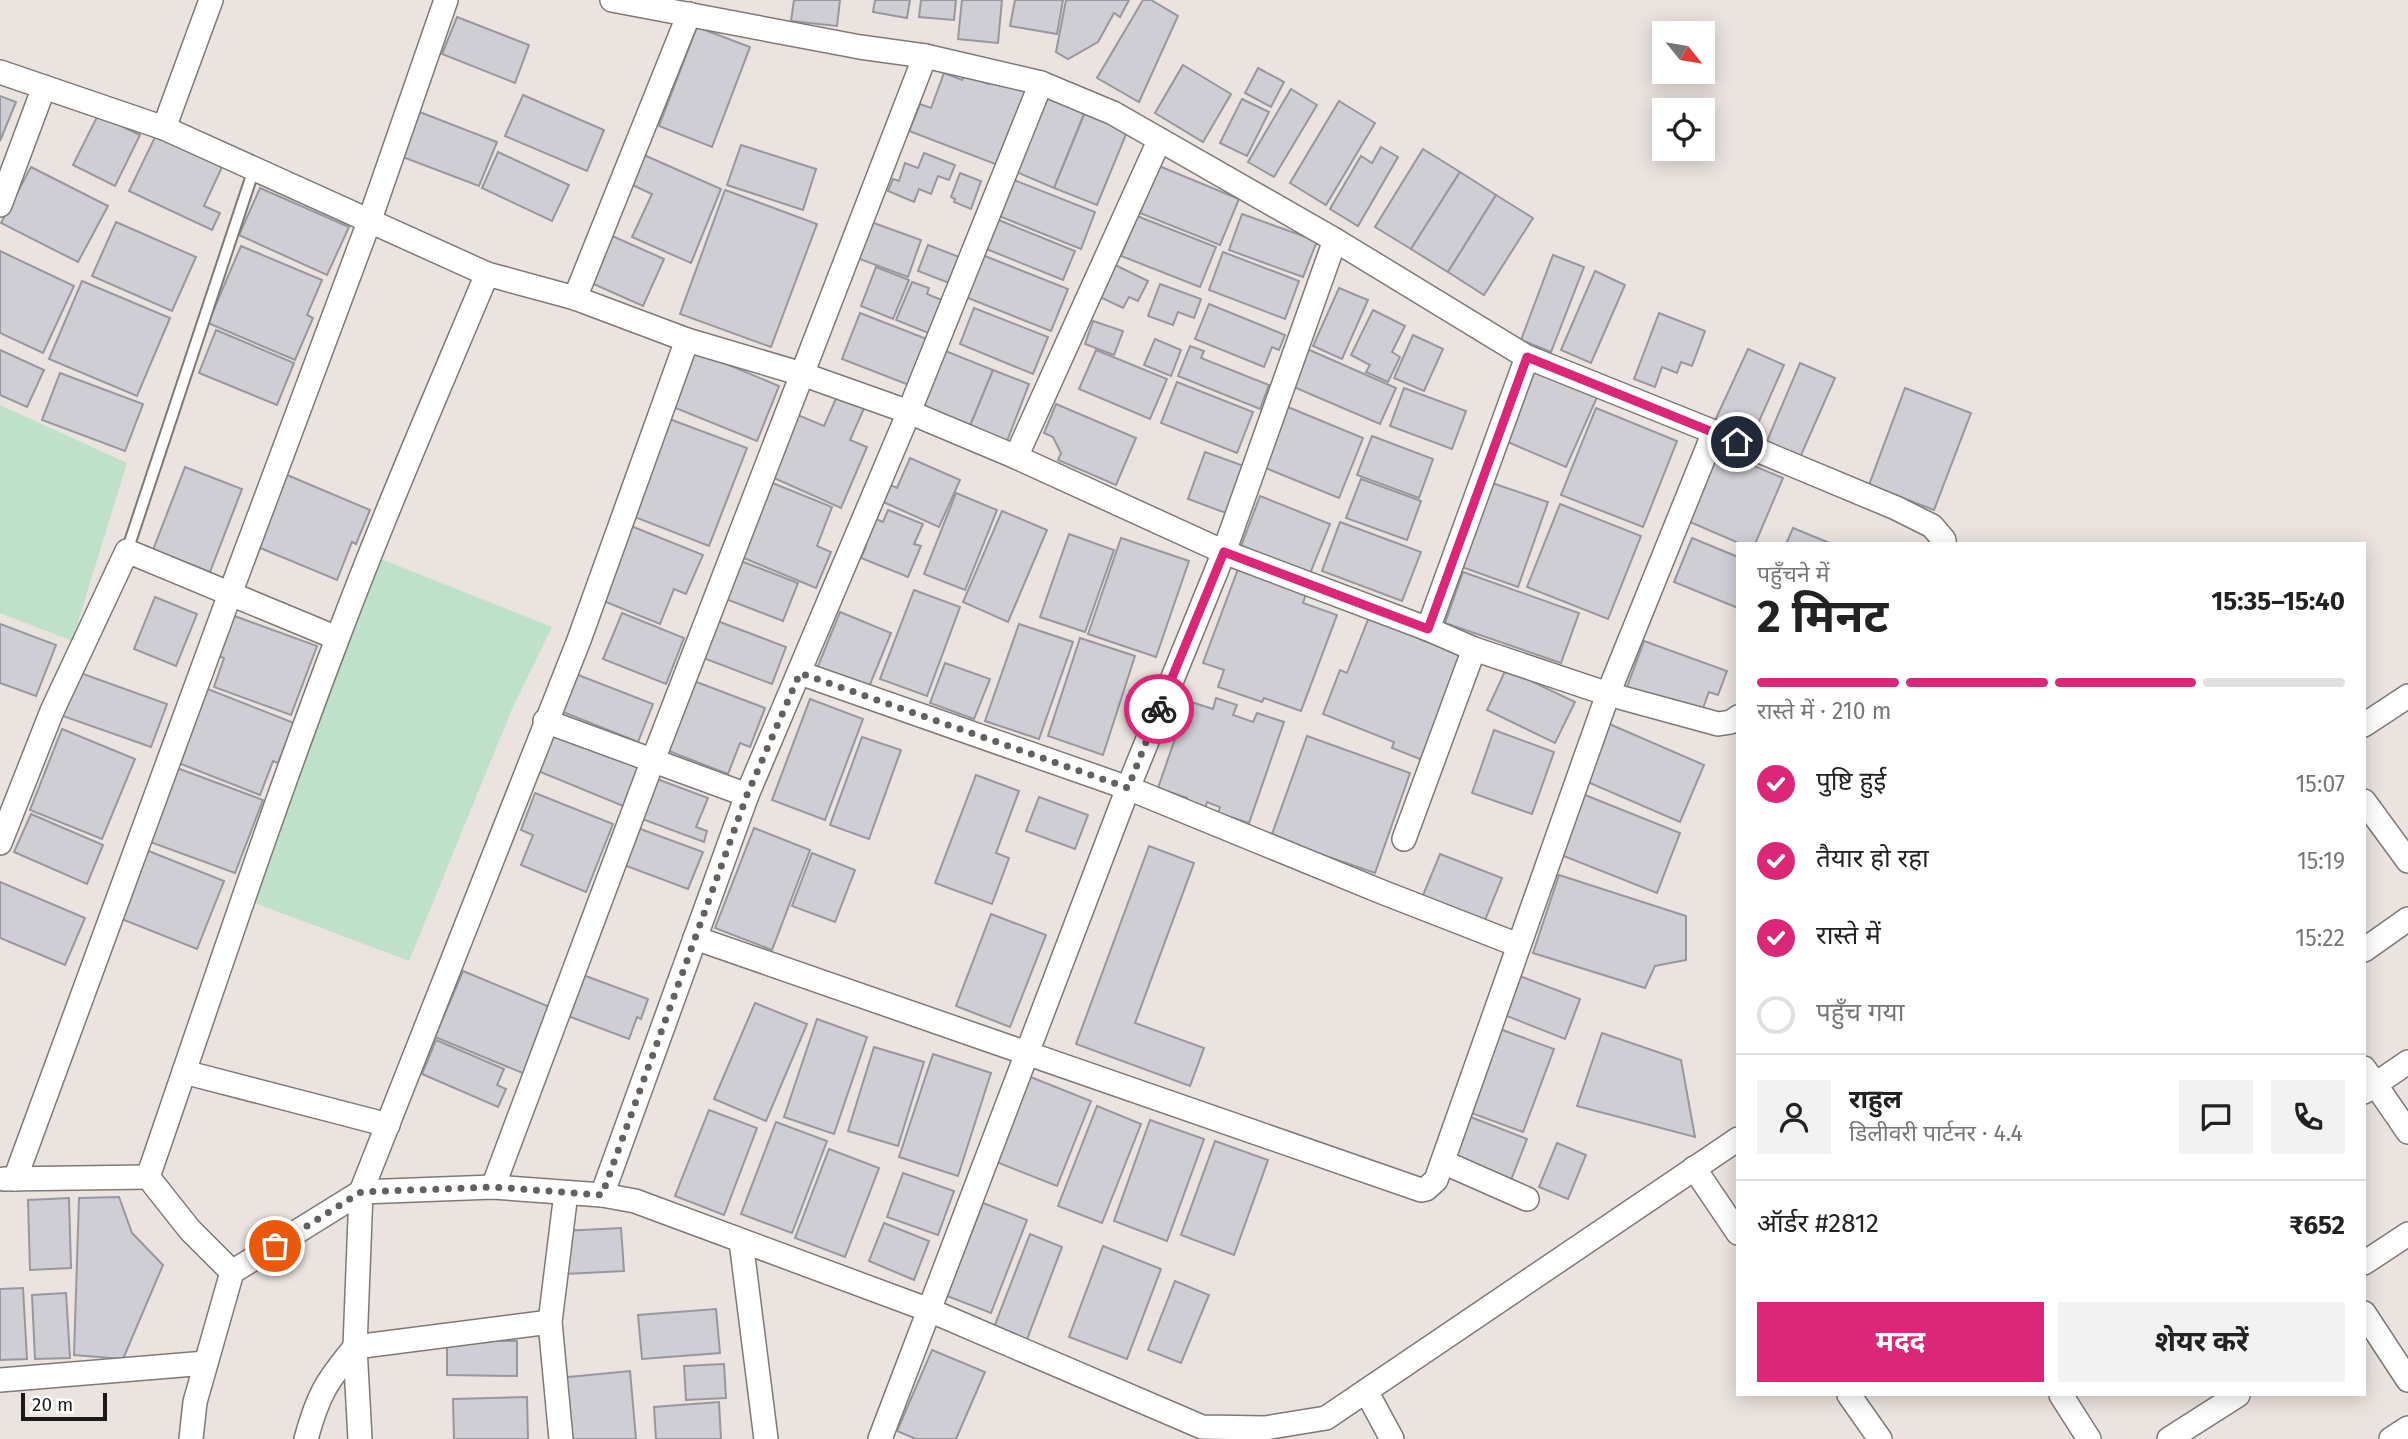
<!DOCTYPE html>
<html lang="hi">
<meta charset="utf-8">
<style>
body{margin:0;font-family:"Fira Sans","Noto Sans Devanagari",sans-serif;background:#f2f2f2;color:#222;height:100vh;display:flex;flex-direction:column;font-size:26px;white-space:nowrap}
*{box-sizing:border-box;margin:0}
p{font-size:23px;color:#767676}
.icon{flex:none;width:38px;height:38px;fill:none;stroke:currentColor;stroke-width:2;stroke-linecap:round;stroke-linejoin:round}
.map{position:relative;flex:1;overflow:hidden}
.side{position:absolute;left:1736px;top:542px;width:630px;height:854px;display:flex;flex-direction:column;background:#fff;border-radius:0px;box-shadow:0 4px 18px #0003}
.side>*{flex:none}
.needle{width:46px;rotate:120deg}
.fabs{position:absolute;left:1652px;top:21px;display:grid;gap:14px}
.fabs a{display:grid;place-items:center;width:63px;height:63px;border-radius:0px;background:#fff;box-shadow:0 4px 18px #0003;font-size:35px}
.scale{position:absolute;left:21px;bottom:18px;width:86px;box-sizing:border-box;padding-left:7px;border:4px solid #1c1a18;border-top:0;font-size:19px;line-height:24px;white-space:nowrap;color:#1c1a18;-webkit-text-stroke:5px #fff;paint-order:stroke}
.pin{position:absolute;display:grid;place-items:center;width:60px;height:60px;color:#fff;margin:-30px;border:4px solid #fff;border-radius:50%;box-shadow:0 2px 7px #0007}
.courier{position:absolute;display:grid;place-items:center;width:70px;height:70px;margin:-35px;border:5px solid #db2777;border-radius:50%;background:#fff;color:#222;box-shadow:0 2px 9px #0007}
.summary em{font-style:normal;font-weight:700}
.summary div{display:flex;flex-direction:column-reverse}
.summary{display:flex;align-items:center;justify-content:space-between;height:119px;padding:0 21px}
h1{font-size:46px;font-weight:700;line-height:52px}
.bar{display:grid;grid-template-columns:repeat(4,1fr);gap:10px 7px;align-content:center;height:84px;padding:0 21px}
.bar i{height:9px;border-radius:5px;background:#e0e0e0}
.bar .on{background:#db2777}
.bar p{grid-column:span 4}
.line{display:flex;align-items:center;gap:18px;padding:0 21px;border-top:2px solid #e0e0e0}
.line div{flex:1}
.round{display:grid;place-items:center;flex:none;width:74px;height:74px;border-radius:0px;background:#f2f2f2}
ol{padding:0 21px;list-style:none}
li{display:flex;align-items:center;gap:21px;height:77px}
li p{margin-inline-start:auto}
li .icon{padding:7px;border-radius:50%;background:#db2777;color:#fff;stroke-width:4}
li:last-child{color:#767676}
li i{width:38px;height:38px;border:4px solid #e0e0e0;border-radius:50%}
.button{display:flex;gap:14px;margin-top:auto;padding:14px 21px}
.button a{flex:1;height:80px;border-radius:0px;background:#db2777;color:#fff;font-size:28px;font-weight:700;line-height:80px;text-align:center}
.button a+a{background:#f2f2f2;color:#222}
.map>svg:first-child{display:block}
.green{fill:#bfe0c9}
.building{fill:#d0ced5;stroke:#99979e;stroke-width:2}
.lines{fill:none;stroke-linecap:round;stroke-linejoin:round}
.lane-casing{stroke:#7f7975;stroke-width:14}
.street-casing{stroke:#7f7975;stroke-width:26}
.lane{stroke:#fff;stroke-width:10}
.street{stroke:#fff;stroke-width:23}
.done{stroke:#64605e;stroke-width:7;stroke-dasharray:0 12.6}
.route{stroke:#db2777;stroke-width:9}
</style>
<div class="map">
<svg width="2408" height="1439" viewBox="0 0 2408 1439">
<rect width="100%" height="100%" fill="#eae3df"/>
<g class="green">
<path d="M0,405l127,58 -55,178 -72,-28z"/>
<path d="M358,550l194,77 -40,82 -103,252 -173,-65 95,-259z"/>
</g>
<g class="building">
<path d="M794,0h46l-3,26 -46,-5z"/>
<path d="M875,0h35l-3,18 -34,-6z"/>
<path d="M921,0h35l-2,20 -35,-3z"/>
<path d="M962,0h40l-4,43 -40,-4z"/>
<path d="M1015,0h48l-6,34 -47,-8z"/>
<path d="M1066,0h63l-9,17 -6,-4 -16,29 -30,17 -12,-7z"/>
<path d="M1143,0h8l27,16 -39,86 -42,-24z"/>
<path d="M457,17l72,28 -14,38 -73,-29z"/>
<path d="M697,27l53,20 -38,100 -53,-21z"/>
<path d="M1183,65l48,29 -28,48 -48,-29z"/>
<path d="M1258,68l26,14 -13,25 -26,-14z"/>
<path d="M944,73l18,7 2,-5 25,9 2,-4 41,11 -29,76 -94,-36 11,-27 11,4z"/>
<path d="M1291,89l26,16 -43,72 -26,-15z"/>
<path d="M1043,92l43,17 -32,79 -42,-18z"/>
<path d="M523,95l81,35 -17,41 -82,-35z"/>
<path d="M0,96l16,6 -16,39z"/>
<path d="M1242,99l27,13 -22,44 -27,-13z"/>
<path d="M1339,101l36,22 -49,82 -36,-22z"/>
<path d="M1086,110l43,17 -32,78 -43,-17z"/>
<path d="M417,111l80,31 -18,44 -79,-30z"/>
<path d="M98,115l42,20 -25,51 -42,-21z"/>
<path d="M156,135l66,32 -18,39 16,7 -8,17 -83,-39z"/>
<path d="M741,145l75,24 -13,41 -76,-25z"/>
<path d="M1381,147l17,10 -40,69 -28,-17 31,-53 11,7z"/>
<path d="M1423,149l37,23 -49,77 -36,-22z"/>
<path d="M498,152l71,33 -17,36 -70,-33z"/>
<path d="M924,153l31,12 -6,15 -11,-4 -7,18 -12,-5 -5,13 -26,-11 5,-12 6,2 6,-18 13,5z"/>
<path d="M644,155l77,34 -30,74 -59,-26 20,-43 -22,-10z"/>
<path d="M1159,166l80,33 -19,46 -80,-32z"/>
<path d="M31,167l77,39 -30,56 -77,-39z"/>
<path d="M1460,172l36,23 -48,77 -37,-23z"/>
<path d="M960,173l21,8 -10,28 -17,-7 1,-3 -4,-2z"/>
<path d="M1009,178l86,34 -14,37 -87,-35z"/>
<path d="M260,188l89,39 -22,48 -88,-40z"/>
<path d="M725,190l92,34 -46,123 -91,-33z"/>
<path d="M1496,195l37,23 -49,77 -36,-23z"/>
<path d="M1242,214l75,27 -14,36 -74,-27z"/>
<path d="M1137,216l79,31 -16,40 -79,-31z"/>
<path d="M996,219l79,32 -12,29 -79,-32z"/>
<path d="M116,222l80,35 -24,54 -80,-35z"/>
<path d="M871,222l50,18 -13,37 -51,-19z"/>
<path d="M610,235l54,24 -21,47 -54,-24z"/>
<path d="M928,245l39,15 -10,26 -39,-15z"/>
<path d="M241,246l81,34 -15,35 6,3 -18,42 -87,-37z"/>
<path d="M0,251l74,35 -31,67 -43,-20z"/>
<path d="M1223,252l76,29 -14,38 -76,-29z"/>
<path d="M980,254l88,35 -17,42 -88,-35z"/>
<path d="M1553,255l31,12 -33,85 -30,-12z"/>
<path d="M1111,263l37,18 -10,20 -9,-4 -6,11 -27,-13z"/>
<path d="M876,267l33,13 -16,39 -32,-13z"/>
<path d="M1595,271l30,14 -34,78 -30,-13z"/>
<path d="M82,281l88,37 -33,78 -88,-37z"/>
<path d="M912,282l17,6 -2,6 22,9 -13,33 -40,-16z"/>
<path d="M1160,284l41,15 -7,19 -16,-6 -5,13 -25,-9z"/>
<path d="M1339,288l29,12 -26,59 -29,-13z"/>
<path d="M1209,304l76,31 -6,15 -7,-3 -8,20 -69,-28z"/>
<path d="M974,308l74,29 -15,37 -73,-30z"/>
<path d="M1373,310l32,16 -13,26 8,5 -12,25 -22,-10 4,-7 -19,-10z"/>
<path d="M860,313l72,28 -18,46 -72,-28z"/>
<path d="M1659,313l46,18 -13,35 -11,-4 -4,11 -15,-6 -7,20 -21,-8z"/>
<path d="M1093,321l30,10 -9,24 -29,-11z"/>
<path d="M216,330l78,33 -17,42 -78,-32z"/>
<path d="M1413,335l30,14 -19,42 -30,-13z"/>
<path d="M1155,339l26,11 -10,26 -27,-11z"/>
<path d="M1190,346l14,5 -3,7 68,27 -9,24 -82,-33z"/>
<path d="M1305,348l91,40 -16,36 -91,-39z"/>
<path d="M1748,349l36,16 -35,79 -37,-17z"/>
<path d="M0,350l44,20 -17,37 -27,-12z"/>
<path d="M943,350l50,20 -23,56 -50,-20z"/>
<path d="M1096,350l71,29 -17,40 -71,-30z"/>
<path d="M695,351l84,35 -22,55 -84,-34z"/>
<path d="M1800,363l35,15 -37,84 -34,-14z"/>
<path d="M1535,367l63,28 -32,72 -63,-27z"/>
<path d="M993,370l36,14 -22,57 -37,-15z"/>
<path d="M60,373l83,31 -18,47 -83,-31z"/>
<path d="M1177,382l76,30 -16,41 -76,-30z"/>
<path d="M1404,388l62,23 -14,38 -62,-23z"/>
<path d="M1905,388l66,25 -37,97 -65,-25z"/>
<path d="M838,394l27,12 -15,34 17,7 -26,61 -76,-34 28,-61 31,13z"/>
<path d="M1056,404l80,34 -20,47 -58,-25 3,-7 -8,-16 -9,-4z"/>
<path d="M1283,405l80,33 -24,60 -81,-33z"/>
<path d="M1596,408l81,33 -34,86 -82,-32z"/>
<path d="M664,417l83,31 -38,98 -82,-32z"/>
<path d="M1372,436l61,23 -14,39 -62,-23z"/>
<path d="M1713,449l70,29 -28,66h-14l-58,-25z"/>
<path d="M1205,452l39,14 -18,47 -38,-14z"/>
<path d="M910,458l50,22 -21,47 -60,-27 7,-17 11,5z"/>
<path d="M185,467l57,22 -32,83 -57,-22z"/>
<path d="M280,472l90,38 -14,34 -4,-2 -15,38 -84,-35z"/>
<path d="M1361,479l60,22 -14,39 -61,-22z"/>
<path d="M765,480l67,27 -15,39 14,6 -15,36 -82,-34z"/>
<path d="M1489,482l59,20 -30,85 -59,-21z"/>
<path d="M956,493l41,17 -32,80 -41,-16z"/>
<path d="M1260,496l70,28 -21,52 -69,-27z"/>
<path d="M1560,504l81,32 -33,83 -81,-32z"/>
<path d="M888,510l35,14 -9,20 7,2 -13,31 -47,-19 5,-12 -6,-2 11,-27 12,5z"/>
<path d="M1002,511l45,19 -39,92 -45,-20z"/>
<path d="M1340,522l81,30 -19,49 -80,-30z"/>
<path d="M631,526l72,29 -17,39 -12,-5 -14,35 -59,-24z"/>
<path d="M1793,528l39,16h-46z"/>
<path d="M1069,534l45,16 -29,82 -45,-15z"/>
<path d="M1121,538l68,23 -33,96 -68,-23z"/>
<path d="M1692,538l46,19v51l-64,-26z"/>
<path d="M733,558l65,25 -15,38 -65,-25z"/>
<path d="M1238,569l68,25 -3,9 34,12 -36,96 -37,-13 -2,4 -44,-15 6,-17 -21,-7z"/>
<path d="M1463,572l116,41 -18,50 -116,-40z"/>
<path d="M914,590l46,17 -33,89 -47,-17z"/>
<path d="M155,597l42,17 -21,52 -42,-17z"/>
<path d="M840,612l51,21 -24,59 -51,-21z"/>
<path d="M622,613l62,25 -18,46 -63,-25z"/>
<path d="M229,614l88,32 -26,69 -77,-28 10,-29 -10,-4z"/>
<path d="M1369,617l50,15 -2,6 50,19 -42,104 -33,-13 2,-6 -71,-28 17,-44 7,3z"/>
<path d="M712,619l74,28 -14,37 -74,-28z"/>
<path d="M0,624l56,21 -20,51 -36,-13z"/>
<path d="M1019,624l54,18 -34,97 -54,-18z"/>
<path d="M1080,638l55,18 -32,99 -55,-19z"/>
<path d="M1644,641l83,30 -9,24 -9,-3 -9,24 -74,-26z"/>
<path d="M945,663l45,16 -16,40 -44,-16z"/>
<path d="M1506,669l69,33 -20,41 -68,-33z"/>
<path d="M72,670l95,34 -16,43 -94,-33z"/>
<path d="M568,671l85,33 -15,38 -85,-34z"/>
<path d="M686,678l79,30 -15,39 -10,-4 -12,31 -62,-24z"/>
<path d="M200,686l94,37 -16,40 -5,-2 -13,34 -89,-35z"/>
<path d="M1216,698l21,7 -4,10 20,7 4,-9 27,9 -35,101 -31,-10 2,-6 -13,-5 -4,13 -19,-7 3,-10 -29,-10 30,-87 25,8z"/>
<path d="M810,699l53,20 -38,101 -53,-20z"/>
<path d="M1607,723l97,42 -24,57 -97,-42z"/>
<path d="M62,729l73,30 -33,80 -72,-29z"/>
<path d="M1494,730l60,22 -22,62 -60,-21z"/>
<path d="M555,732l90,38 -17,38 -90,-37z"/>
<path d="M1307,736l103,37 -35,100 -104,-36z"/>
<path d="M862,737l39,13 -32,89 -39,-14z"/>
<path d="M169,765l94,35 -28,73 -93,-34z"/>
<path d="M976,775l43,16 -23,62 13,5 -17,46 -57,-21z"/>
<path d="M657,779l51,19 -12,29 11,4 -3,11 -62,-23z"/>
<path d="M535,793l78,31 -27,68 -65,-27 12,-30 -12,-5z"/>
<path d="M1580,793l100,40 -23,60 -101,-40z"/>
<path d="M1039,797l49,18 -13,34 -49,-18z"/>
<path d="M31,814l72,31 -16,39 -73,-32z"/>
<path d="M635,827l68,25 -15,37 -67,-25z"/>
<path d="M754,828l56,22 -38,100 -57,-22z"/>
<path d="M1149,846l45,17 -59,160 69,25 -14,38 -114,-42z"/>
<path d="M141,848l83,33 -27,68 -83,-33z"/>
<path d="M812,853l43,17 -20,52 -43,-16z"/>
<path d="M1440,854l62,24 -19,47 -62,-25z"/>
<path d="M1559,875l127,41v44l-31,6 -10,22 -112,-35z"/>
<path d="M0,882l85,36 -20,47 -65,-27z"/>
<path d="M991,914l55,21 -36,92 -54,-21z"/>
<path d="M463,971l89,37 -27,66 -90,-37z"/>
<path d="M575,972l73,27 -7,20 -4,-2 -8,22 -69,-26z"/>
<path d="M1517,975l63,24 -15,40 -63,-25z"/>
<path d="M755,1003l52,21 -41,97 -52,-22z"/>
<path d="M817,1019l50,18 -33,97 -50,-17z"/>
<path d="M1497,1028l57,21 -31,83 -57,-21z"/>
<path d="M1602,1033l79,27 14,77 -118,-31z"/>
<path d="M436,1040l68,29 -7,16 9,4 -8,18 -76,-33z"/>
<path d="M874,1047l50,15 -26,84 -50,-15z"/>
<path d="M933,1054l58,19 -33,103 -59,-19z"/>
<path d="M1028,1076l63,25 -34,85 -63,-25z"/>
<path d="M1097,1106l44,18 -39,99 -44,-17z"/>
<path d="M709,1110l48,18 -33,87 -49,-19z"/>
<path d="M1468,1116l59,23 -16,41 -59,-24z"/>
<path d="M1150,1120l54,19 -37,102 -53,-20z"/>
<path d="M776,1122l51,19 -35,92 -51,-19z"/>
<path d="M1215,1141l53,19 -34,95 -53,-20z"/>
<path d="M1557,1143l29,12 -18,44 -29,-12z"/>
<path d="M829,1149l50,19 -34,89 -50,-19z"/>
<path d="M903,1173l51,18 -16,44 -51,-18z"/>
<path d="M119,1197l13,36 31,32 -40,94 -49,-4 5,-157z"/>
<path d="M69,1198l2,70 -41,2 -2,-70z"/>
<path d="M983,1203l44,17 -36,93 -44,-17z"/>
<path d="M884,1223l45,18 -15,39 -45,-19z"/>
<path d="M621,1228l3,43 -59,3 -3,-43z"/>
<path d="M1030,1234l32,13 -36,95 -33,-12z"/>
<path d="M1103,1246l58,23 -34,90 -58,-22z"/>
<path d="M1175,1281l34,14 -28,68 -33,-13z"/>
<path d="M23,1288l4,71 -27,1v-71z"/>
<path d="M66,1293l4,65 -35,1 -3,-64z"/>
<path d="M716,1309l4,44 -78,6 -4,-44z"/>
<path d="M447,1340l70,1v35l-70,-1z"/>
<path d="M932,1350l53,22 -29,67h-40l-19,-8z"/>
<path d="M724,1364l2,34 -40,2 -2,-34z"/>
<path d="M630,1371l6,68h-72l-5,-61z"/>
<path d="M527,1397l1,42h-74l-1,-40z"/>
<path d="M719,1402l2,37h-65l-2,-32z"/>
</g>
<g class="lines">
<g class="lane-casing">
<path id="lane" d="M127,551l127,-382"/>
</g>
<g class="street-casing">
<g id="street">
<path d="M612,0l248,47 65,9 116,27 72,30 222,127 192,117 187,75 -106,262 -134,-45 -46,-20 99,-272"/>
<path d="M0,72l164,56 323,146"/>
<path d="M164,128l47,-128"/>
<path d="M0,205l44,-118"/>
<path d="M575,298l114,-284"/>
<path d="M687,340l115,34 107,38 107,45 208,95 204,77"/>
<path d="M1714,432l182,76 36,18 12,14v4"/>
<path d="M1016,457l143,-316"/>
<path d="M800,673l328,115 254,104 136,53"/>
<path d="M545,721l202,74"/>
<path d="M2364,725l44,-29"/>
<path d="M2364,801l44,60"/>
<path d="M1404,839l70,-190"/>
<path d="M0,843l52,-132 75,-160 210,87"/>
<path d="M695,938l726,252 5,-1 10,-9 172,-486 110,30 13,-2 7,-5"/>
<path d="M2364,950l44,-31"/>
<path d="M2364,1068l44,64"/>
<path d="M184,1072l204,53"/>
<path d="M2364,1092l44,-30"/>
<path d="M1443,1162l84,37"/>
<path d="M1694,1168l44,65"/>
<path d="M4,1179l144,-2"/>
<path d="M15,1179l215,-585 139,-372 77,-222"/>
<path d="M493,1187l160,-427 272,-704"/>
<path d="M602,1195l145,-400 162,-383 132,-329"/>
<path d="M741,1241l25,198"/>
<path d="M2364,1263l44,-29"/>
<path d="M232,1272l-42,-42 -42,-53c62,-180 122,-362 190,-540 46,-122 98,-242 149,-363l88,24 112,42 -108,300 -218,552 -6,155 5,92"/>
<path d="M2364,1313l44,67"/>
<path d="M0,1380l206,-17"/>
<path d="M1366,1391l26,48"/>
<path d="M1849,1395l31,44"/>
<path d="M2061,1395l28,44"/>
<path d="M191,1439l4,-37 37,-130 129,-80 132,-5 109,8 33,6 294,109 273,117 63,1 61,-10 412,-279"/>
<path d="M306,1439c12,-44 20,-57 49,-92l195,-25"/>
<path d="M561,1439l-11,-117 16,-129"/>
<path d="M880,1439l248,-651 96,-236 111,-312"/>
<path d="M2169,1439l69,-44"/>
<path d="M2391,1439l17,-11"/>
</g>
</g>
<use href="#lane" class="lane"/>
<use href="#street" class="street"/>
</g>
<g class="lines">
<path class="done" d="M275,1246l86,-54 132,-5 109,8 145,-400 53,-122 328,115 31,-79"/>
<path class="route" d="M1159,709l65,-157 204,77 99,-272 210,85"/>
</g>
</svg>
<div class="fabs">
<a><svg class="needle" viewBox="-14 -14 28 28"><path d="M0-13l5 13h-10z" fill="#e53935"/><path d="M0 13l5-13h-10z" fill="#767676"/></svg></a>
<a><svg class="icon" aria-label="locate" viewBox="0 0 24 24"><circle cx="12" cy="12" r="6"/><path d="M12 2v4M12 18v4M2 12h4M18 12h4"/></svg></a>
</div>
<div class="scale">20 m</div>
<div class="pin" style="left:275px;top:1246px;background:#ea580c"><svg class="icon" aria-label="bag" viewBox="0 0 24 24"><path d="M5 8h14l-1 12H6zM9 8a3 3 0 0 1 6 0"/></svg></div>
<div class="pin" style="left:1737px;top:442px;background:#1f2937"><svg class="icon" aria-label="home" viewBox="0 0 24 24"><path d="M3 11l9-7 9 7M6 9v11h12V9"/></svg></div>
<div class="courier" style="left:1159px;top:709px"><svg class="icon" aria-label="bike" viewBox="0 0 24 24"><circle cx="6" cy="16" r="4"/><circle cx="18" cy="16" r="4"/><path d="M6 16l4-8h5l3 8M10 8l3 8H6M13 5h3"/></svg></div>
<section class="side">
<div class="summary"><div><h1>2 मिनट</h1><p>पहुँचने में</p></div><em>15:35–15:40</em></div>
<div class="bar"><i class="on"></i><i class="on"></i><i class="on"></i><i></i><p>रास्ते में · 210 m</p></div>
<ol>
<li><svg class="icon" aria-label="check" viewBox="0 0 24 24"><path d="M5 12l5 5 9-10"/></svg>पुष्टि हुई<p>15:07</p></li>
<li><svg class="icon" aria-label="check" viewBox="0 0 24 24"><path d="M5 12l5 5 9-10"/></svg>तैयार हो रहा<p>15:19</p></li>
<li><svg class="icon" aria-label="check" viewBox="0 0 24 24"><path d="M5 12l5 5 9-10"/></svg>रास्ते में<p>15:22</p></li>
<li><i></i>पहुँच गया</li>
</ol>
<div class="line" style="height:126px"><a class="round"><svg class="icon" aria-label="person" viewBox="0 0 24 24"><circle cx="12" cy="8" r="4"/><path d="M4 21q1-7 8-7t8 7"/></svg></a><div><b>राहुल</b><p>डिलीवरी पार्टनर · 4.4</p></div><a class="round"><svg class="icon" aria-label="chat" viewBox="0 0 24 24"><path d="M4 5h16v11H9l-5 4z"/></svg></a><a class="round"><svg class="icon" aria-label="phone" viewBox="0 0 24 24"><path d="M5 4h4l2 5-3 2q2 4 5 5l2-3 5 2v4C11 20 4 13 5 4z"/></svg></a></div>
<div class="line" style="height:91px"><div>ऑर्डर #2812</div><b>₹652</b></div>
<div class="button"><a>मदद</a><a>शेयर करें</a></div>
</section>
</div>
